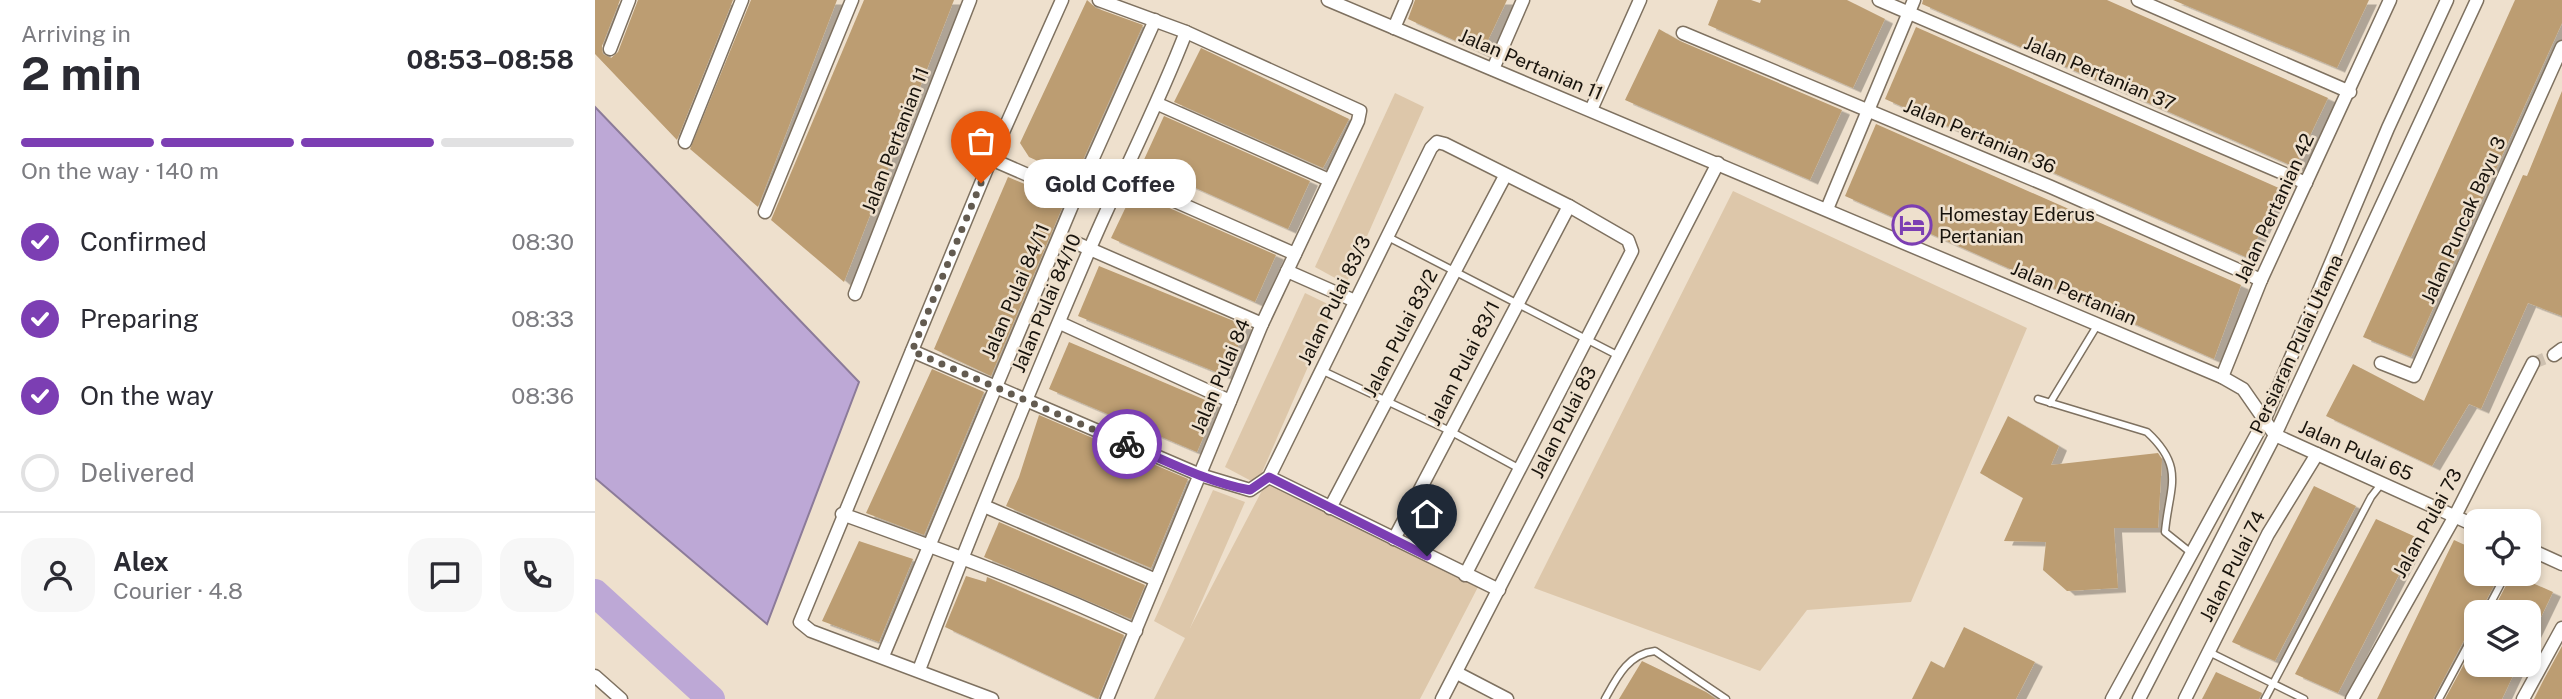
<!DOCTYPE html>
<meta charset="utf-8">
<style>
body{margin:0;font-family:"Public Sans",sans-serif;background:#f7f7f7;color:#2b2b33;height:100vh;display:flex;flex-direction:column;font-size:26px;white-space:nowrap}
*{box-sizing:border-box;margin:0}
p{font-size:23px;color:#7c7c81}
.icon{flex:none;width:38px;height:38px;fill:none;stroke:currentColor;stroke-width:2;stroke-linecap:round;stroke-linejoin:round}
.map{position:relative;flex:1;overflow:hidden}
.side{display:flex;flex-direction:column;background:#fff;width:595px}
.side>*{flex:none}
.buttons{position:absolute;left:1869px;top:509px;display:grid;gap:14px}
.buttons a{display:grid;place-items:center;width:77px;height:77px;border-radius:14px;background:#fff;box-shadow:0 4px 10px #0003;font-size:35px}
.pin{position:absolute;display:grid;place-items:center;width:60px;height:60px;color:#fff;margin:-72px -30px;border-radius:50% 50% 50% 0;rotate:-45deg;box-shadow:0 0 7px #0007}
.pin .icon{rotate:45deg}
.courier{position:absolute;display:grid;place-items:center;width:70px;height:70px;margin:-35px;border:5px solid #7c3eb3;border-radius:50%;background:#fff;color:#222;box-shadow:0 2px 9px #0007}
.bubble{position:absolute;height:49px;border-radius:21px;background:#fff;box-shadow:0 4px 10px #0003;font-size:23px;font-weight:700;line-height:49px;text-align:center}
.head em{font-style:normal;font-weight:700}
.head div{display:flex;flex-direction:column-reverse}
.head{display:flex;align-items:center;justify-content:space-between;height:119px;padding:0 21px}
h1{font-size:46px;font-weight:700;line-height:52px}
.bar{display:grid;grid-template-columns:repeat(4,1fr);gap:10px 7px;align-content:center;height:84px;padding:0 21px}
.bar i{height:9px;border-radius:5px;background:#e1e1e2}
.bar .on{background:#7c3eb3}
.bar p{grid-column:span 4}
.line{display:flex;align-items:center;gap:18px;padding:0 21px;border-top:2px solid #e1e1e2}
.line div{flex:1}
.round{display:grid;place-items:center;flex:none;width:74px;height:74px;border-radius:21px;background:#f7f7f7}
ol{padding:0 21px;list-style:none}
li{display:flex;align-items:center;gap:21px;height:77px}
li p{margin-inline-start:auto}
li .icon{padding:7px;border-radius:50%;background:#7c3eb3;color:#fff;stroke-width:4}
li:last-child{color:#7c7c81}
li i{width:38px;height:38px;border:4px solid #e1e1e2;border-radius:50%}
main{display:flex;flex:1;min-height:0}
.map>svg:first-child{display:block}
.green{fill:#ddc7aa}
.water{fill:#bda8d6;stroke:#8c7b99;stroke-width:2}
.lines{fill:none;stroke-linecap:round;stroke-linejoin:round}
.river{stroke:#bda8d6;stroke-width:28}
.building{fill:#bc9d72;filter:url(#shadow)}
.street-tunnel{stroke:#cec1b0;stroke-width:12;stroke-dasharray:12 6;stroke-linecap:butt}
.lane-casing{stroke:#7e7160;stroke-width:9}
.street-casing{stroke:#7e7160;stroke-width:15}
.lane{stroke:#fff;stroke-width:6}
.street{stroke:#fff;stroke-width:12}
.done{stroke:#635b50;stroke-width:7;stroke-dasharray:0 12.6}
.route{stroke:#7c3eb3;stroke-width:9}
.labels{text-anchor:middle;stroke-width:5;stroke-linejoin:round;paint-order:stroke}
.street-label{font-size:19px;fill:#18130c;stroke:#eee0cd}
.poi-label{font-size:19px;fill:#18130c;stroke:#eee0cd;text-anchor:start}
</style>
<main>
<section class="side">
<div class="head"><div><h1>2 min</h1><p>Arriving in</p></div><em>08:53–08:58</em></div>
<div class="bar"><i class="on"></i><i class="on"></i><i class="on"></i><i></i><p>On the way · 140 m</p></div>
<ol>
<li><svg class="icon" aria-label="check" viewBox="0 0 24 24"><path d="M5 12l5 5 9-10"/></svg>Confirmed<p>08:30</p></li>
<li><svg class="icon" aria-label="check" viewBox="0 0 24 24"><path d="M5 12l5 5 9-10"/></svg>Preparing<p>08:33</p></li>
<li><svg class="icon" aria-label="check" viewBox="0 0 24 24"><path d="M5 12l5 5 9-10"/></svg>On the way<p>08:36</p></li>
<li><i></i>Delivered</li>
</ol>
<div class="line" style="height:126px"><a class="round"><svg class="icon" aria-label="person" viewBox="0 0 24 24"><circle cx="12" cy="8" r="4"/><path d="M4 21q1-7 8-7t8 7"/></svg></a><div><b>Alex</b><p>Courier · 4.8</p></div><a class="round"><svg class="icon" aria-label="chat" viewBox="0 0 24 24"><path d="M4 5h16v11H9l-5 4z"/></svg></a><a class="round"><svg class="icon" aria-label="phone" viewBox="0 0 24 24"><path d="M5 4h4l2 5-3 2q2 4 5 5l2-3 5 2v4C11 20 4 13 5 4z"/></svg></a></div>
</section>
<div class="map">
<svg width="1967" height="699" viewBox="0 0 1967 699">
<defs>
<filter id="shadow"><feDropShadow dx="8" dy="4.5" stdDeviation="0" flood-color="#0004"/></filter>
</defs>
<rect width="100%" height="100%" fill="#eee0cd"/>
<g class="green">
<path d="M800,93l29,14 -78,177 -31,-17z"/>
<path d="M1138,191l294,137 -116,274 -104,8 -47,61 -226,-83z"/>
<path d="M710,293l29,14 -77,177 -32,-17z"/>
<path d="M673,479l210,108 -58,112h-266l31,-61 -31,-17 59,-131 32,12 -55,126z"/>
</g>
<path class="water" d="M0,107l264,275 -92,242 -172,-146z"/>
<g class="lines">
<path class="river" d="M0,593l116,106"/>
</g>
<g class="building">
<path d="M0,0h25l-18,46 1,8 8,4 7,-6 20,-52h95l-56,140 -82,-86z"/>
<path d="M156,0h86l-79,207 -68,-58z"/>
<path d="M269,0h90l-110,282 -73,-62z"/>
<path d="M492,0l9,8 47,17 -68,153 -46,-21 -9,-14z"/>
<path d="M820,0h92l-25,53 -74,-34z"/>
<path d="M1123,0h33l9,3 1,-3h86l38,19 -32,69 -145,-63z"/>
<path d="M1328,0h184l221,98 -33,69 -373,-163z"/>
<path d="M1578,0h196l-32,68z"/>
<path d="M1920,0h47v23l-151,334 -48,-20z"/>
<path d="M1321,27l365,162 -33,69 -363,-159z"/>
<path d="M1064,29l21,12 162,69 -32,70 -185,-80z"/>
<path d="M606,48l148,71 -26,49 -149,-66z"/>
<path d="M1967,91v225l-34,-13 -47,106 -12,-5 -37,62 -106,-50 27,-52 71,37 99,-226 4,1z"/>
<path d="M569,116l146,65 -22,48 -146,-65z"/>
<path d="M1281,124l365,161 -27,74 -369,-163z"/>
<path d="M413,177l57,24 -74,175 -57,-27z"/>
<path d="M538,192l143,63 -21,47 -144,-64z"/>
<path d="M504,266l147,60 -20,50 -148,-60z"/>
<path d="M474,342l148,63 -20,47 -148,-63z"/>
<path d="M337,369l52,23 -60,143 -58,-22z"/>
<path d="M444,415l149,64 -37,89 -145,-62 13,-29z"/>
<path d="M1413,416l51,30 -8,19 107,-12 4,6 -4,69h-44l4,60 -51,3 -24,-21 3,-28 -42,-1 19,-43 -43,-25z"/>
<path d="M1719,486l42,20 -81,155 -43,-19z"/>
<path d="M1781,519l42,19 -80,155 -43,-19z"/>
<path d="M404,522l146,63 -14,34 -147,-62z"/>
<path d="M1859,540l22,10v24h24l-20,38h-4v12l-5,3 -38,72h-56z"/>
<path d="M264,541l54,18 -34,83 -57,-21z"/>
<path d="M1917,574l41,18 -24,50v-30h-37z"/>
<path d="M371,576l20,6 1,-5 137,58 -26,64 -153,-72z"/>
<path d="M1369,627l71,35 -19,37h-104l19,-38 13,7z"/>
<path d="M1881,642v23h42l-16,34h-57z"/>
<path d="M1967,646v53h-28l9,-18z"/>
<path d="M1047,661l64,31 10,7h-97z"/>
<path d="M1621,672l46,21 -3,6h-57z"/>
</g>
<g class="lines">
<path class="street-tunnel" d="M1938,363l21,-8"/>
<g class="lane-casing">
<g id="lane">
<path d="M793,237l231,119"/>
<path d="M726,370l129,61 70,38"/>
<path d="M1443,399l109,33c39,36 22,55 18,100l25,20"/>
<path d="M1455,403l48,-79"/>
<path d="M1891,612l20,-38"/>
<path d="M1614,652l95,47"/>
<path d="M1010,699c12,-22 23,-45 50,-48l71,48"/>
<path d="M1670,699l106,-202 11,-14"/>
<path d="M1844,699l37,-69"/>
</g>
</g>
<g class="street-casing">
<g id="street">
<path d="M504,0l87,32 174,79 -2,10 -96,203 -155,375"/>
<path d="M733,0l894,377 21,12 32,46 201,91"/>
<path d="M1284,0l427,183"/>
<path d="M1543,0l212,92"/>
<path d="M799,28l12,-28"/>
<path d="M1088,33l368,154 210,93"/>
<path d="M15,49l19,-49"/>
<path d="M898,69l30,-69"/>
<path d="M563,104l171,76"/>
<path d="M996,110l49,-110"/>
<path d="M90,142l57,-142"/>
<path d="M396,159l85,37"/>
<path d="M496,164l204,90"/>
<path d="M1232,209l87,-209"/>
<path d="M170,212l87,-212"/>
<path d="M465,236l202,88"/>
<path d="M692,271l68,30"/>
<path d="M260,294l115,-294"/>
<path d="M465,323l170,78"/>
<path d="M317,351l288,124 50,15 19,-13 162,-329 6,-6 8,2 124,62 59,34 4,11 -167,324"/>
<path d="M1959,355l8,-6"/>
<path d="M1786,363l33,13 148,-329"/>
<path d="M1627,377l39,-97 129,-280"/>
<path d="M674,477l230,113"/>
<path d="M389,506l172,74"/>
<path d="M735,508l175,-332"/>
<path d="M247,514c100,36 198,72 294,117"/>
<path d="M799,539l175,-333"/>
<path d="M1934,549l33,15"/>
<path d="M288,656l193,-460 79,-176"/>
<path d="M324,670c54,-142 112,-284 172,-424 31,-72 67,-141 95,-214"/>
<path d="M862,673l50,26"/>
<path d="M0,676l26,23"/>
<path d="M397,699l-181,-68 -11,-9 191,-463 71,-159"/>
<path d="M847,699l276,-536"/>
<path d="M1517,699l152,-278 124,-293 59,-128"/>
<path d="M1544,699l136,-264 202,-435"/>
<path d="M1590,699l83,-165 49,-80"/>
<path d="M1757,699l103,-183 78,-153"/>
<path d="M1928,699l39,-71"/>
</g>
</g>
<use href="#lane" class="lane"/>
<use href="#street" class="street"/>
</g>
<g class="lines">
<path class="done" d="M386,183l-69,168 215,93"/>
<path class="route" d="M532,444c40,17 80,38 123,46l19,-13 158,79"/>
</g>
<defs>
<g id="hotel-ring" transform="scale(2.0125)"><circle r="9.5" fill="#eee0cd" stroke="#7c3eb3" stroke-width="1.5"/><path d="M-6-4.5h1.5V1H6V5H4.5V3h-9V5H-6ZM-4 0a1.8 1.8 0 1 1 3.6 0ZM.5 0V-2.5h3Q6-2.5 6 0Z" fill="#7c3eb3"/></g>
</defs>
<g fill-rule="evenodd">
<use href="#hotel-ring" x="1317" y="225"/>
</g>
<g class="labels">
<g class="street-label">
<text transform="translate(936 64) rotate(23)" y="7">Jalan Pertanian 11</text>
<text transform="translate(1505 73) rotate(23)" y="7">Jalan Pertanian 37</text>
<text transform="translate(1385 136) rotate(23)" y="7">Jalan Pertanian 36</text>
<text transform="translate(300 140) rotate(-69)" y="7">Jalan Pertanian 11</text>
<text transform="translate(1679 208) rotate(-65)" y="7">Jalan Pertanian 42</text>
<text transform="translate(1868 220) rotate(-66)" y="7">Jalan Puncak Bayu 3</text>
<text transform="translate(420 291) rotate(-67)" y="7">Jalan Pulai 84/11</text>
<text transform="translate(1479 293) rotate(23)" y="7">Jalan Pertanian</text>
<text transform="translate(739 300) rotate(-64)" y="7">Jalan Pulai 83/3</text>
<text transform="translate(451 303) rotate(-67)" y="7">Jalan Pulai 84/10</text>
<text transform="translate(805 333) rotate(-63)" y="7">Jalan Pulai 83/2</text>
<text transform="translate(1701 344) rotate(-65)" y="7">Persiaran Pulai Utama</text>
<text transform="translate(868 363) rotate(-63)" y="7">Jalan Pulai 83/1</text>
<text transform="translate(625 376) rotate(-67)" y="7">Jalan Pulai 84</text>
<text transform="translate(968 422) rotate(-63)" y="7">Jalan Pulai 83</text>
<text transform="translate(1761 450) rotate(24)" y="7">Jalan Pulai 65</text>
<text transform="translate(1832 523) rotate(-61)" y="7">Jalan Pulai 73</text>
<text transform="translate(1637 566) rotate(-63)" y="7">Jalan Pulai 74</text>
</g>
<g class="poi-label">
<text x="1344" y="221">Homestay Ederus<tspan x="1344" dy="22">Pertanian</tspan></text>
</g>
</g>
</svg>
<div class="buttons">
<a><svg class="icon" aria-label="locate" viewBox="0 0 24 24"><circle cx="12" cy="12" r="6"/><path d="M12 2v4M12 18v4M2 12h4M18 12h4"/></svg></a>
<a><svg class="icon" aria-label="layers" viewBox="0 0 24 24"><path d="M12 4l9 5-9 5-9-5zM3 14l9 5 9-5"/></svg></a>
</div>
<div class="pin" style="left:386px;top:183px;background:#ea580c"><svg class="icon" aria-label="bag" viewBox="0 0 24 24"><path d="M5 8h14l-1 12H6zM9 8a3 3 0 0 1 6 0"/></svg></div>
<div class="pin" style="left:832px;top:556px;background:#1f2937"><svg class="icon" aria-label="home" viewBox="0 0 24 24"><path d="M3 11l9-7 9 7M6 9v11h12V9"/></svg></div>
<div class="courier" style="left:532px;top:444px"><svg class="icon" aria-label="bike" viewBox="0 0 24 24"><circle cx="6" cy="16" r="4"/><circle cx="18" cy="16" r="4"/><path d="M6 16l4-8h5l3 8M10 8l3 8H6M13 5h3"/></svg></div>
<div class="bubble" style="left:429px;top:159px;width:172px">Gold Coffee</div>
</div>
</main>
